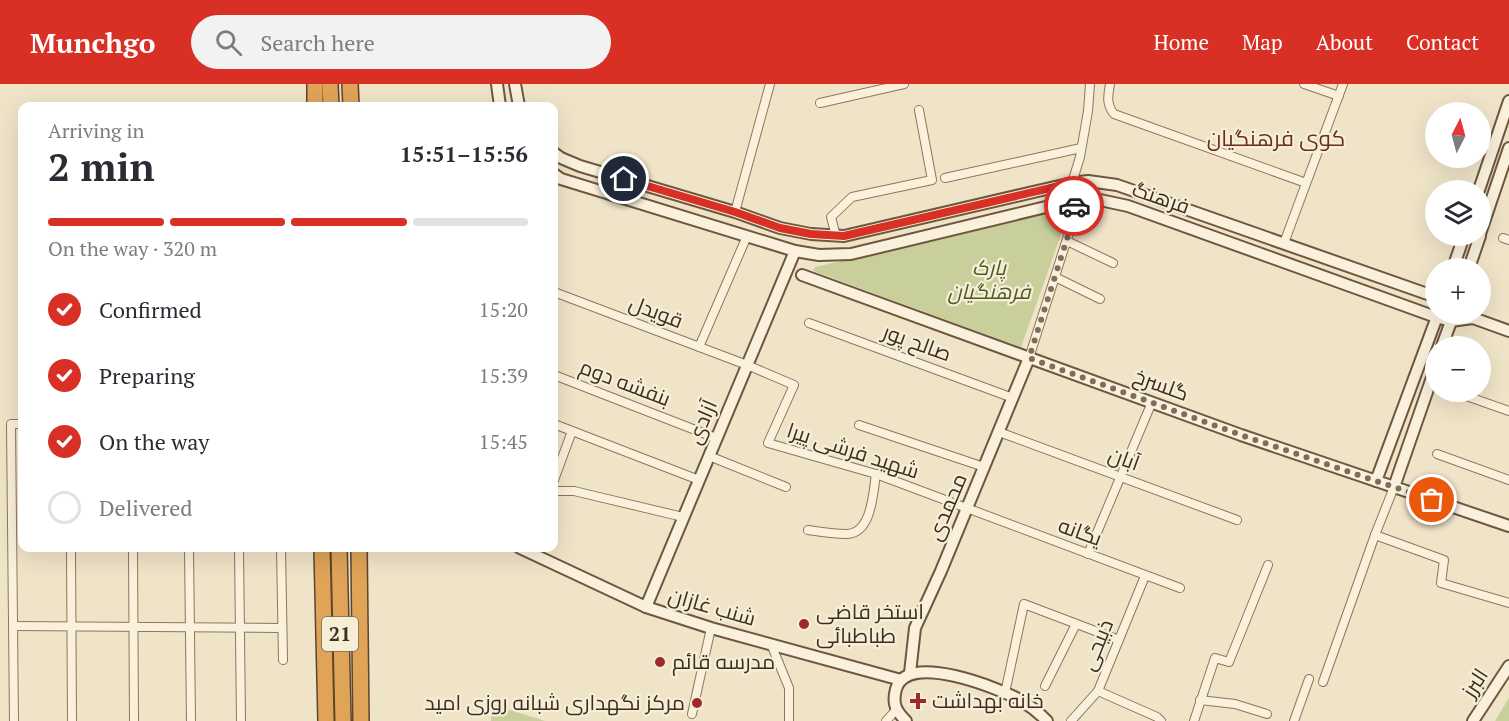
<!DOCTYPE html>
<meta charset="utf-8">
<style>
body{margin:0;font-family:"PT Serif",Cairo,serif;background:#f2f2f3;color:#2b2b33;height:100vh;display:flex;flex-direction:column;font-size:22px;white-space:nowrap}
*{box-sizing:border-box;margin:0}
p{font-size:20px;color:#7c7c81}
.icon{flex:none;width:33px;height:33px;fill:none;stroke:currentColor;stroke-width:2;stroke-linecap:round;stroke-linejoin:round}
.map{position:relative;flex:1;overflow:hidden}
.panel{position:absolute;left:18px;top:18px;width:540px;height:450px;display:flex;flex-direction:column;background:#fff;border-radius:12px;box-shadow:0 6px 24px #0002}
.panel>*{flex:none}
.needle{width:39px;rotate:6deg}
.controls{position:absolute;left:1425px;top:18px;display:grid;gap:12px}
.controls a{display:grid;place-items:center;width:66px;height:66px;border-radius:50%;background:#fff;box-shadow:0 6px 24px #0002;font-size:30px}
.pin{position:absolute;display:grid;place-items:center;width:51px;height:51px;color:#fff;margin:-26px;border:3px solid #fff;border-radius:50%;box-shadow:0 2px 6px #0007}
.courier{position:absolute;display:grid;place-items:center;width:60px;height:60px;margin:-30px;border:4px solid #d93025;border-radius:50%;background:#fff;color:#222;box-shadow:0 2px 8px #0007}
.headline em{font-style:normal;font-weight:600}
.headline div{display:flex;flex-direction:column-reverse}
.headline{display:flex;align-items:center;justify-content:space-between;height:102px;padding:0 30px}
h1{font-size:39px;font-weight:600;line-height:45px}
.bar{display:grid;grid-template-columns:repeat(4,1fr);gap:9px 6px;align-content:center;height:72px;padding:0 30px}
.bar i{height:8px;border-radius:4px;background:#e1e1e2}
.bar .on{background:#d93025}
.bar p{grid-column:span 4}
ol{padding:0 30px;list-style:none}
li{display:flex;align-items:center;gap:18px;height:66px}
li p{margin-inline-start:auto}
li .icon{padding:6px;border-radius:50%;background:#d93025;color:#fff;stroke-width:4}
li:last-child{color:#7c7c81}
li i{width:33px;height:33px;border:3px solid #e1e1e2;border-radius:50%}
header{display:flex;align-items:center;gap:36px;box-sizing:border-box;height:84px;padding:0 30px;background:#d93025;color:#fff}
header strong{font-size:28px}
nav{display:flex;gap:33px;margin-inline-start:auto;font-size:21px}
.search{width:420px;height:54px;background:#f2f2f3;display:flex;align-items:center;gap:15px;box-sizing:border-box;padding:0 21px;border-radius:33px;color:#7c7c81;font-size:22px}
.map>svg:first-child{display:block}
.green{fill:#c9cf9b}
.lines{fill:none;stroke-linecap:round;stroke-linejoin:round}
.street-casing{stroke:#8d765c;stroke-width:10}
.secondary-casing{stroke:#6f573f;stroke-width:14}
.highway-casing{stroke:#5b4430;stroke-width:18}
.street{stroke:#faf1dc;stroke-width:8}
.secondary{stroke:#faf1dc;stroke-width:10}
.highway{stroke:#e0a458;stroke-width:15}
.done{stroke:#7c6e5b;stroke-width:6;stroke-dasharray:0 10.8}
.route{stroke:#d93025;stroke-width:8}
.poi-dot{fill:#9e2a2b;stroke:#f7eed8;stroke-width:2}
.labels{text-anchor:middle;stroke-width:4.5;stroke-linejoin:round;paint-order:stroke}
.shield{fill:#f7eed8;stroke:#756857;stroke-width:1.5}
.shield-label{font-size:20px;font-weight:bold;fill:#3d2e20}
.street-label{font-size:21px;fill:#3d2e20;stroke:#f7eed8}
.park-label{font-size:21px;font-style:italic;fill:#4d5a26;stroke:#f7eed8}
.poi-label{font-size:21px;fill:#3d2e20;stroke:#f7eed8;text-anchor:start}
.neighbourhood-label{font-size:22px;fill:#6b2e1e;stroke:#f7eed8}
</style>
<header>
<strong>Munchgo</strong>
<div class="search"><svg class="icon" aria-label="search" viewBox="0 0 24 24"><circle cx="10" cy="10" r="6"/><path d="M15 15l6 6"/></svg>Search here</div>
<nav><a>Home</a><a>Map</a><a>About</a><a>Contact</a></nav>
</header>
<div class="map">
<svg width="1509" height="637" viewBox="0 0 1509 637">
<rect width="100%" height="100%" fill="#f0e4c8"/>
<g class="green">
<path d="M1063,126l3,11 -45,126 -208,-76 2,-4z"/>
<path d="M1509,614v23h-14z"/>
<path d="M492,620l53,17h-54z"/>
</g>
<g class="lines">
<g class="street-casing">
<g id="street">
<path d="M1110,0c-2,12 -4,20 4,30l192,69"/>
<path d="M1304,0l35,12"/>
<path d="M820,19l84,-19"/>
<path d="M945,94l136,-30"/>
<path d="M735,128l35,-128"/>
<path d="M836,152l-5,-19 21,-20 80,-17 -13,-70"/>
<path d="M1503,154l6,2"/>
<path d="M1067,157l46,22"/>
<path d="M1284,159l59,-159"/>
<path d="M1055,193l45,22"/>
<path d="M554,208l193,73 47,20 -26,58 108,31 304,114"/>
<path d="M809,239l204,75"/>
<path d="M699,263l48,-111"/>
<path d="M1029,274l44,-138 2,-20 -3,-17 8,-26 8,-46 2,-27"/>
<path d="M554,291l162,63"/>
<path d="M1455,308l54,19"/>
<path d="M554,340l145,56"/>
<path d="M859,341l125,42"/>
<path d="M999,348l238,88"/>
<path d="M1437,370l72,26"/>
<path d="M709,372l77,31"/>
<path d="M554,396l18,-49"/>
<path d="M1394,403l-19,48 69,25 -3,23 68,20"/>
<path d="M554,407h20l109,26"/>
<path d="M808,446c13,2 26,4 39,4 25,-1 26,-41 29,-60"/>
<path d="M71,464l1,173"/>
<path d="M133,464l1,173"/>
<path d="M189,464l2,173"/>
<path d="M239,464l2,173"/>
<path d="M281,464l2,112"/>
<path d="M1088,470l64,-152"/>
<path d="M13,542l269,2"/>
<path d="M771,560l18,44v33"/>
<path d="M1323,598l52,-147"/>
<path d="M1045,602l31,-62"/>
<path d="M1098,607l59,26 4,4"/>
<path d="M1005,609l19,-89 95,36"/>
<path d="M1200,616l35,4 32,10"/>
<path d="M692,630l19,-86"/>
<path d="M14,637l-3,-297h11"/>
<path d="M886,637l10,-11"/>
<path d="M1071,637l27,-30 47,-115"/>
<path d="M1194,637l21,-63 14,4 39,-97"/>
<path d="M1294,637l15,-42"/>
</g>
</g>
<g class="secondary-casing">
<g id="secondary">
<path d="M497,0l3,22"/>
<path d="M515,0l4,22"/>
<path d="M554,69l7,5 19,8 155,46 45,16 31,6 33,2 228,-53 16,-2 29,4 319,112"/>
<path d="M554,90l7,5 234,72 24,4 32,-1 224,-54h25l28,6 308,111 15,4 22,-3"/>
<path d="M1479,106l30,-89"/>
<path d="M1480,150l29,-86"/>
<path d="M1453,184l11,-32"/>
<path d="M1469,184l11,-32"/>
<path d="M802,191l439,160 268,91"/>
<path d="M1468,230l5,4 36,13"/>
<path d="M1442,262l11,-30"/>
<path d="M1376,397l62,-167"/>
<path d="M1394,403l42,-121"/>
<path d="M520,464l126,59 65,21 190,52"/>
<path d="M646,523l149,-356"/>
<path d="M910,589l5,-45 26,-57 88,-213"/>
<path d="M906,637c-10,-10 -14,-17 -10,-32 11,-38 103,-1 126,12 8,5 18,13 25,20"/>
<path d="M1473,637l36,-55"/>
</g>
</g>
<g class="highway-casing">
<g id="highway">
<path d="M315,0v22"/>
<path d="M330,0l1,22"/>
<path d="M350,0l1,22"/>
<path d="M322,464l4,173"/>
<path d="M339,464l4,173"/>
<path d="M359,464l2,173"/>
</g>
</g>
<use href="#street" class="street"/>
<use href="#secondary" class="secondary"/>
<use href="#highway" class="highway"/>
</g>
<g class="lines">
<path class="done" d="M1074,122l-1,14 -44,138 212,77 191,65"/>
<path class="route" d="M624,95l111,33 45,16 31,6 33,2 228,-53 2,23"/>
</g>
<g class="poi-dot">
<circle cx="804" cy="540" r="6"/>
<circle cx="660" cy="578" r="6"/>
<path d="M915 608h6v6h6v6h-6v6h-6v-6h-6v-6h6z"/>
<circle cx="697" cy="619" r="6"/>
</g>
<g class="labels">
<rect class="shield" x="322" y="533" width="36" height="34" rx="4.5"/>
<g class="shield-label">
<text x="340" y="557">21</text>
</g>
<g class="street-label">
<text transform="translate(1161 114) rotate(19)" y="7">فرهنگ</text>
<text transform="translate(656 228) rotate(21)" y="7">قویدل</text>
<text transform="translate(917 259) rotate(20)" y="7">صالح پور</text>
<text transform="translate(625 299) rotate(21)" y="7">بنفشه دوم</text>
<text transform="translate(1161 301) rotate(20)" y="7">گلسرخ</text>
<text transform="translate(702 338) rotate(-67)" y="7">آزادی</text>
<text transform="translate(853 367) rotate(18)" y="7">شهید فرشی پیرا</text>
<text transform="translate(1124 375) rotate(20)" y="7">آبان</text>
<text transform="translate(947 423) rotate(-67)" y="7">محمدی</text>
<text transform="translate(1080 448) rotate(20)" y="7">یگانه</text>
<text transform="translate(712 523) rotate(16)" y="7">شنب غازان</text>
<text transform="translate(1097 561) rotate(-68)" y="7">ذبیحی</text>
<text transform="translate(1475 599) rotate(-57)" y="7">البرز</text>
</g>
<g class="park-label">
<text x="989" y="191">پارک<tspan x="989" dy="24">فرهنگیان</tspan></text>
</g>
<g class="poi-label">
<text x="816" y="535">استخر قاضی<tspan x="816" dy="24">طباطبائی</tspan></text>
<text x="672" y="585">مدرسه قائم</text>
<text x="932" y="624">خانه بهداشت</text>
<text x="685" y="626" text-anchor="end">مرکز نگهداری شبانه روزی امید</text>
</g>
<g class="neighbourhood-label">
<text x="1276" y="62">کوی فرهنگیان</text>
</g>
</g>
</svg>
<div class="controls">
<a><svg class="needle" viewBox="-14 -14 28 28"><path d="M0-13l5 13h-10z" fill="#e53935"/><path d="M0 13l5-13h-10z" fill="#7c7c81"/></svg></a>
<a><svg class="icon" aria-label="layers" viewBox="0 0 24 24"><path d="M12 4l9 5-9 5-9-5zM3 14l9 5 9-5"/></svg></a>
<a>+</a>
<a>−</a>
</div>
<div class="pin" style="left:1432px;top:416px;background:#ea580c"><svg class="icon" aria-label="bag" viewBox="0 0 24 24"><path d="M5 8h14l-1 12H6zM9 8a3 3 0 0 1 6 0"/></svg></div>
<div class="pin" style="left:624px;top:95px;background:#1f2937"><svg class="icon" aria-label="home" viewBox="0 0 24 24"><path d="M3 11l9-7 9 7M6 9v11h12V9"/></svg></div>
<div class="courier" style="left:1074px;top:122px"><svg class="icon" aria-label="car" viewBox="0 0 24 24"><path d="M5 17H2v-5l4-1 3-4h7l3 4 3 1v5h-3M9 17h6M6 11h13"/><circle cx="7" cy="17" r="2"/><circle cx="17" cy="17" r="2"/></svg></div>
<section class="panel">
<div class="headline"><div><h1>2 min</h1><p>Arriving in</p></div><em>15:51–15:56</em></div>
<div class="bar"><i class="on"></i><i class="on"></i><i class="on"></i><i></i><p>On the way · 320 m</p></div>
<ol>
<li><svg class="icon" aria-label="check" viewBox="0 0 24 24"><path d="M5 12l5 5 9-10"/></svg>Confirmed<p>15:20</p></li>
<li><svg class="icon" aria-label="check" viewBox="0 0 24 24"><path d="M5 12l5 5 9-10"/></svg>Preparing<p>15:39</p></li>
<li><svg class="icon" aria-label="check" viewBox="0 0 24 24"><path d="M5 12l5 5 9-10"/></svg>On the way<p>15:45</p></li>
<li><i></i>Delivered</li>
</ol>
</section>
</div>
